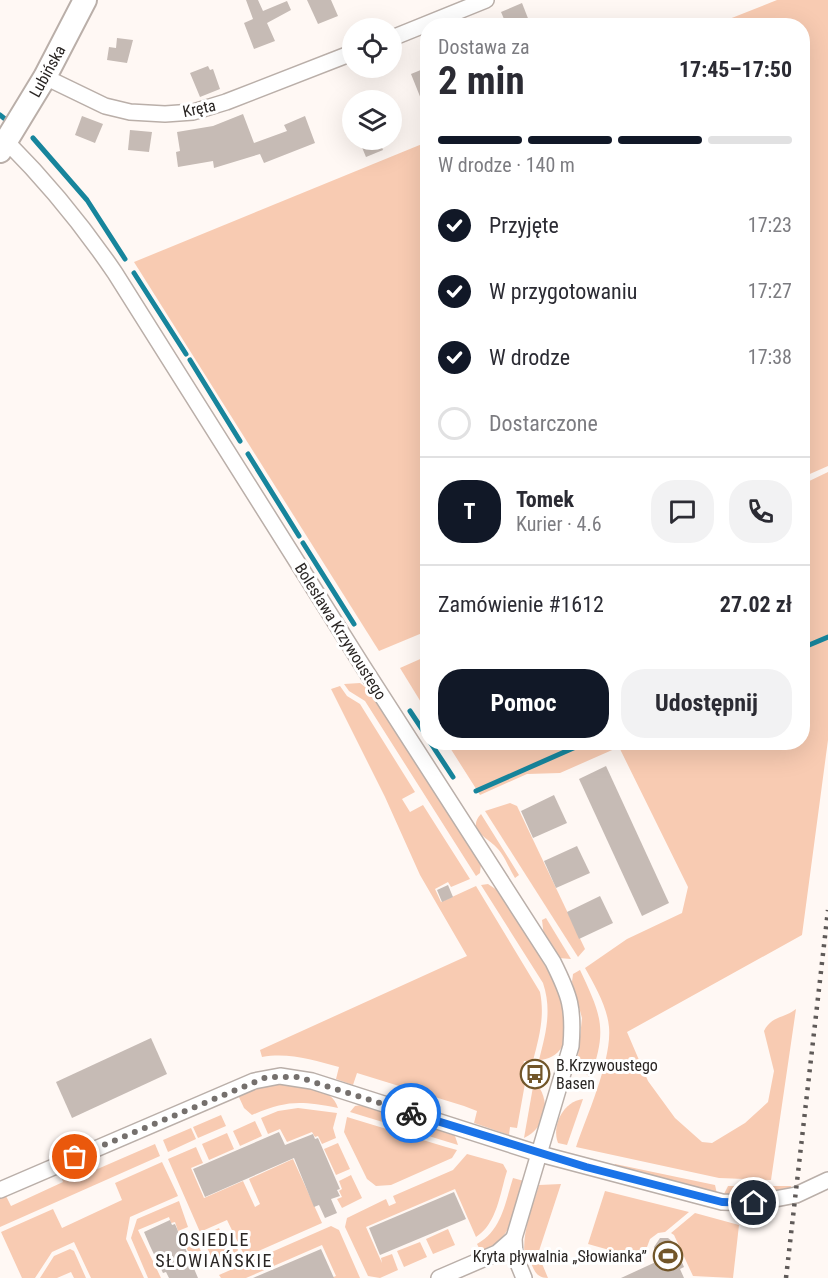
<!DOCTYPE html>
<html lang="pl">
<meta charset="utf-8">
<style>
body{margin:0;font-family:"Roboto Condensed",sans-serif;background:#f2f2f3;color:#2b2b33;height:100vh;display:flex;flex-direction:column;font-size:22px;white-space:nowrap}
*{box-sizing:border-box;margin:0}
p{font-size:20px;color:#7c7c81}
.icon{flex:none;width:33px;height:33px;fill:none;stroke:currentColor;stroke-width:2;stroke-linecap:round;stroke-linejoin:round}
.map{position:relative;flex:1;overflow:hidden}
.details{position:absolute;left:420px;top:18px;width:390px;height:732px;display:flex;flex-direction:column;background:#fff;border-radius:24px;box-shadow:0 6px 24px #0002}
.details>*{flex:none}
.tools{position:absolute;left:342px;top:18px;display:grid;gap:12px}
.tools a{display:grid;place-items:center;width:60px;height:60px;border-radius:50%;background:#fff;box-shadow:0 6px 24px #0002;font-size:30px}
.pin{position:absolute;display:grid;place-items:center;width:51px;height:51px;color:#fff;margin:-26px;border:3px solid #fff;border-radius:50%;box-shadow:0 2px 6px #0007}
.courier{position:absolute;display:grid;place-items:center;width:60px;height:60px;margin:-30px;border:4px solid #1a73e8;border-radius:50%;background:#fff;color:#222;box-shadow:0 2px 8px #0007}
.head em{font-style:normal;font-weight:700}
.head div{display:flex;flex-direction:column-reverse}
.head{display:flex;align-items:center;justify-content:space-between;height:102px;padding:0 18px}
h1{font-size:39px;font-weight:700;line-height:45px}
.bar{display:grid;grid-template-columns:repeat(4,1fr);gap:9px 6px;align-content:center;height:72px;padding:0 18px}
.bar i{height:8px;border-radius:4px;background:#e1e1e2}
.bar .selected{background:#111827}
.bar p{grid-column:span 4}
.line{display:flex;align-items:center;gap:15px;padding:0 18px;border-top:2px solid #e1e1e2}
.line div{flex:1}
.round{display:grid;place-items:center;flex:none;width:63px;height:63px;border-radius:24px;background:#f2f2f3}
ol{padding:0 18px;list-style:none}
li{display:flex;align-items:center;gap:18px;height:66px}
li p{margin-inline-start:auto}
li .icon{padding:6px;border-radius:50%;background:#111827;color:#fff;stroke-width:4}
li:last-child{color:#7c7c81}
li i{width:33px;height:33px;border:3px solid #e1e1e2;border-radius:50%}
.cta{display:flex;gap:12px;margin-top:auto;padding:12px 18px}
.cta a{flex:1;height:69px;border-radius:24px;background:#111827;color:#fff;font-size:24px;font-weight:700;line-height:69px;text-align:center}
.cta a+a{background:#f2f2f3;color:#2b2b33}
.map>svg:first-child{display:block}
.green{fill:#f8cbb2}
.lines{fill:none;stroke-linecap:round;stroke-linejoin:round}
.stream{stroke:#17859c;stroke-width:5}
.building{fill:#c6bbb5}
.street-casing{stroke:#baafa9;stroke-width:18}
.secondary-casing{stroke:#baafa9;stroke-width:26}
.street{stroke:#fff;stroke-width:15}
.secondary{stroke:#fff;stroke-width:22}
.rail{stroke:#5f5a58;stroke-width:4.5;stroke-dasharray:3 6;stroke-linecap:butt}
.done{stroke:#75706d;stroke-width:6;stroke-dasharray:0 10.8}
.route{stroke:#1a73e8;stroke-width:8}
.labels{text-anchor:middle;stroke-width:6;stroke-linejoin:round;paint-order:stroke}
.street-label{font-size:16px;fill:#2a2624;stroke:#fff}
.poi-label{font-size:16px;fill:#2a2624;stroke:#fff;text-anchor:start}
.neighbourhood-label{font-size:18px;letter-spacing:1.5px;fill:#2a2624;stroke:#fff}
</style>
<div class="map">
<svg width="828" height="1278" viewBox="0 0 828 1278">
<rect width="100%" height="100%" fill="#fff8f4"/>
<g class="green">
<path d="M777,0h51v466l-25,11 -1,-451 -88,-1z"/>
<path d="M427,142v489l-48,20 -245,-389z"/>
<path d="M828,472v268l-26,195 -175,97 21,49 27,37 27,24 10,1 33,-20 23,-21 6,-31 -10,-40c7,-15 21,-13 32,-22l-25,171 -52,-2 -143,-31c11,-32 36,-87 33,-120 -2,-21 -14,-41 -24,-59l42,-29 55,-26 6,-26 -69,-140 -59,26 -33,1 -47,21 -33,-52 355,-1v-101l4,-2 -4,-10 1,-145z"/>
<path d="M427,656v56l-27,-44z"/>
<path d="M360,683l9,7 112,174 -1,9 -4,3 -111,-175 -16,-10 -5,-7z"/>
<path d="M340,686l7,10 13,8 55,88 -13,7 8,13 13,-7 47,74 -19,8 -3,-5 -13,7 6,13 35,-16 64,106c5,25 -1,45 -7,69h-9l-3,15 5,2 -9,50 -7,-1 -1,8 -35,-12 3,-12 -13,-5 -107,-33 -4,12 -17,-6 3,-12c-25,-7 -51,-15 -77,-10l-2,-7 207,-94 -47,-81 -35,-78 -54,-108z"/>
<path d="M510,803l7,3 68,143 -7,8 -93,-146z"/>
<path d="M481,814l38,61 -4,3c-6,-10 -11,-23 -18,-30 -9,-10 -31,-18 -16,-34z"/>
<path d="M488,884l9,6c22,35 86,116 65,157 -5,8 -14,13 -23,13 7,-27 13,-50 4,-77l-62,-98z"/>
<path d="M546,918l25,41 -12,-1 -15,-21 -2,-17z"/>
<path d="M580,970c21,45 28,59 10,108l-8,-9 -4,-13 4,-38 -10,-36 1,-8z"/>
<path d="M534,1081c18,18 13,46 -10,57z"/>
<path d="M281,1083c19,3 51,3 57,25 -38,-7 -50,-8 -86,7l-8,-7 -6,-13 19,-9z"/>
<path d="M583,1099l-16,46 -9,-2c-7,-18 6,-42 25,-44z"/>
<path d="M361,1105l93,28 4,12 -108,-33 5,-6z"/>
<path d="M298,1108l39,5 -4,15 3,10 -14,6 -4,-8 -3,1 -3,-5 -25,10 -7,-13 -12,5 -7,-16 17,-7z"/>
<path d="M221,1115l5,11 -28,12 -5,-11z"/>
<path d="M347,1117l99,30 11,3 -5,8 -61,27 -15,1 -9,-7 -23,-47z"/>
<path d="M255,1121l7,15 -22,10 -7,-15z"/>
<path d="M191,1128l5,11 -28,13 -5,-12z"/>
<path d="M227,1133l7,16 -25,11 -7,-16z"/>
<path d="M338,1143l12,26 -14,6 -12,-26z"/>
<path d="M155,1144l5,12 -160,71v-29l6,-2 5,10 52,-24 -4,-10 9,-4 6,11 7,-3 -5,-11 5,-2 5,11z"/>
<path d="M196,1147l7,16 -12,5 13,30 39,-17 12,26 5,-3 -11,-25 44,-20 29,64 -77,34 -18,-37 -27,12 -32,-73z"/>
<path d="M467,1154l36,10 4,7c-7,22 -10,53 -31,66l-21,-48 -89,38 16,36 -1,-5 11,-4 6,16 -18,8 -12,-2 -23,-49 2,-9 39,-19 3,7 7,-3 -3,-7 60,-26z"/>
<path d="M162,1162l16,34 -48,21 -4,22 18,39h-53l-17,-36 -22,10 -17,26h-13l-21,-46 52,-23 9,19 60,-28 -7,-17z"/>
<path d="M615,1164l100,21 2,9 -103,-26z"/>
<path d="M351,1175l11,23 -20,10 -5,-9 5,-2 -3,-6 3,-2 -3,-8z"/>
<path d="M513,1178l11,3c-10,31 -10,57 -43,71l-4,-8c25,-14 28,-41 36,-66z"/>
<path d="M561,1184l-23,70 10,24c-13,0 -15,-10 -19,-21l-4,2c-4,-26 7,-50 14,-74z"/>
<path d="M728,1186h63v2l-51,8 -16,-2z"/>
<path d="M605,1191l84,21 -24,20 -7,1 -8,6 -6,16 -13,7 -4,-7 -39,-11z"/>
<path d="M179,1201l9,26 -10,4 -3,-9 -4,1 -2,-6 -31,13 23,48h-13l-17,-40 6,-19z"/>
<path d="M695,1213l44,12 -6,53 -40,-2 -19,-41 -3,-2z"/>
<path d="M331,1226l8,4 21,48h-29l5,-2 -14,-31 -76,33h-25l-2,-3z"/>
<path d="M219,1228l2,5h8l9,17 -5,8 2,4 -18,8 -15,-34z"/>
<path d="M448,1229l7,16 -22,9 -7,-15z"/>
<path d="M191,1232l13,25 -11,5 -12,-26z"/>
<path d="M420,1242l7,15 -23,10 -7,-16z"/>
<path d="M70,1249l4,2 12,27h-12l-3,-6 -14,6h-17l14,-22z"/>
</g>
<g class="lines">
<g class="stream">
<path d="M0,115l5,4"/>
<path d="M33,138l54,62 38,59"/>
<path d="M134,273l52,81"/>
<path d="M190,360l50,81"/>
<path d="M248,454l51,82"/>
<path d="M303,543l51,81"/>
<path d="M802,648l26,-11"/>
<path d="M410,711l18,27"/>
<path d="M430,742l23,35"/>
<path d="M476,791l111,-49"/>
</g>
</g>
<g class="building">
<path d="M246,0h12l5,11 24,-10 4,9 -24,13 8,18 -21,8 -10,-26 9,-4z"/>
<path d="M307,0h24l7,16 -20,8z"/>
<path d="M522,3l9,23h-24l-6,-14z"/>
<path d="M117,38l16,2 -6,23 -20,-3 2,-13 7,1z"/>
<path d="M208,66l2,4 3,-1 7,20 -20,8 -10,-24z"/>
<path d="M428,67v47h-1l-16,-40z"/>
<path d="M243,114l11,29 33,-12 -3,-6 21,-9 10,27 -51,20 -4,-9 -46,14 -1,-7 -35,6 -2,-15 4,-1 -3,-19 36,-6z"/>
<path d="M82,116l21,8 -8,19 -20,-8z"/>
<path d="M130,130l22,2 -3,20 -21,-2z"/>
<path d="M375,140h4l4,10 -17,7 -5,-12z"/>
<path d="M606,766l63,137 -27,13 -63,-137z"/>
<path d="M554,795l13,28 -34,15 -12,-27z"/>
<path d="M577,846l13,27 -34,15 -12,-27z"/>
<path d="M448,885l5,12 -11,5 -5,-12z"/>
<path d="M600,896l13,27 -34,16 -12,-27z"/>
<path d="M151,1038l16,36 -95,44 -16,-36z"/>
<path d="M279,1132l6,13 28,-11 2,5 3,-1 22,51 -3,1 3,6 -9,3 6,14 -12,5 -6,-13 -5,2 -20,-49 -89,39 -12,-28z"/>
<path d="M454,1192l12,27 -86,36 -11,-27z"/>
<path d="M170,1220l2,5 3,-1 23,54h-29l-3,-6 -3,1 -13,-27 -6,-14z"/>
<path d="M660,1238h8l5,4 11,25 -4,2 4,9h-63l37,-17 -4,-14z"/>
<path d="M321,1249l13,29h-81z"/>
</g>
<g class="lines">
<g class="street-casing">
<g id="street">
<path d="M392,38l94,-38"/>
<path d="M45,77l60,29 25,6 35,2 28,-2 33,-10 126,-49"/>
<path d="M0,143l7,-1c40,40 76,84 108,131l247,392 191,297c17,34 21,46 18,84l-57,192 1,18 9,22"/>
<path d="M0,1190l254,-109 26,-5 32,5 228,73 182,48 32,1 42,-8 32,-15"/>
<path d="M439,1278l58,-25 17,-15"/>
</g>
</g>
<g class="secondary-casing">
<path id="secondary" d="M0,151l45,-74 40,-77"/>
</g>
<use href="#street" class="street"/>
<use href="#secondary" class="secondary"/>
<path class="rail" d="M786,1278l42,-368"/>
</g>
<g class="lines">
<path class="done" d="M75,1157l192,-80h31l113,36"/>
<path class="route" d="M411,1113l175,54 136,35 32,1"/>
</g>
<defs>
<g id="bus-ring" transform="scale(1.5)"><circle r="9.5" fill="#fff" stroke="#725629" stroke-width="1.5"/><path d="M-5-6H5V4H4V6H2V4H-2V6H-4V4H-5ZM-3.5-4V0h7V-4ZM-3.5 1.2v1.5H-2V1.2ZM2 1.2v1.5H3.5V1.2Z" fill="#725629"/></g>
<g id="stadium-ring" transform="scale(1.5)"><circle r="9.5" fill="#fff" stroke="#725629" stroke-width="1.5"/><path d="M0-5a6.5 5 0 1 0 0 10a6.5 5 0 1 0 0-10ZM-3.5-1.8h7v3.6h-7Z" fill="#725629"/></g>
</defs>
<g fill-rule="evenodd">
<use href="#bus-ring" x="535" y="1074"/>
<use href="#stadium-ring" x="668" y="1256"/>
</g>
<g class="labels">
<g class="street-label">
<text transform="translate(47 71) rotate(-61)" y="6">Lubińska</text>
<text transform="translate(199 108) rotate(-12)" y="6">Kręta</text>
<text transform="translate(341 631) rotate(58)" y="6">Bolesława Krzywoustego</text>
</g>
<g class="poi-label">
<text x="556" y="1071">B.Krzywoustego<tspan x="556" dy="18">Basen</tspan></text>
<text x="647" y="1262" text-anchor="end">Kryta pływalnia „Słowianka”</text>
</g>
<g class="neighbourhood-label">
<text x="214" y="1246">OSIEDLE<tspan x="214" dy="21">SŁOWIAŃSKIE</tspan></text>
</g>
</g>
</svg>
<div class="tools">
<a><svg class="icon" aria-label="locate" viewBox="0 0 24 24"><circle cx="12" cy="12" r="6"/><path d="M12 2v4M12 18v4M2 12h4M18 12h4"/></svg></a>
<a><svg class="icon" aria-label="layers" viewBox="0 0 24 24"><path d="M12 4l9 5-9 5-9-5zM3 14l9 5 9-5"/></svg></a>
</div>
<div class="pin" style="left:75px;top:1157px;background:#ea580c"><svg class="icon" aria-label="bag" viewBox="0 0 24 24"><path d="M5 8h14l-1 12H6zM9 8a3 3 0 0 1 6 0"/></svg></div>
<div class="pin" style="left:754px;top:1203px;background:#1f2937"><svg class="icon" aria-label="home" viewBox="0 0 24 24"><path d="M3 11l9-7 9 7M6 9v11h12V9"/></svg></div>
<div class="courier" style="left:411px;top:1113px"><svg class="icon" aria-label="bike" viewBox="0 0 24 24"><circle cx="6" cy="16" r="4"/><circle cx="18" cy="16" r="4"/><path d="M6 16l4-8h5l3 8M10 8l3 8H6M13 5h3"/></svg></div>
<section class="details">
<div class="head"><div><h1>2 min</h1><p>Dostawa za</p></div><em>17:45–17:50</em></div>
<div class="bar"><i class="selected"></i><i class="selected"></i><i class="selected"></i><i></i><p>W drodze · 140 m</p></div>
<ol>
<li><svg class="icon" aria-label="check" viewBox="0 0 24 24"><path d="M5 12l5 5 9-10"/></svg>Przyjęte<p>17:23</p></li>
<li><svg class="icon" aria-label="check" viewBox="0 0 24 24"><path d="M5 12l5 5 9-10"/></svg>W przygotowaniu<p>17:27</p></li>
<li><svg class="icon" aria-label="check" viewBox="0 0 24 24"><path d="M5 12l5 5 9-10"/></svg>W drodze<p>17:38</p></li>
<li><i></i>Dostarczone</li>
</ol>
<div class="line" style="height:108px"><b class="round" style="background:#111827;color:#fff">T</b><div><b>Tomek</b><p>Kurier · 4.6</p></div><a class="round"><svg class="icon" aria-label="chat" viewBox="0 0 24 24"><path d="M4 5h16v11H9l-5 4z"/></svg></a><a class="round"><svg class="icon" aria-label="phone" viewBox="0 0 24 24"><path d="M5 4h4l2 5-3 2q2 4 5 5l2-3 5 2v4C11 20 4 13 5 4z"/></svg></a></div>
<div class="line" style="height:78px"><div>Zamówienie #1612</div><b>27.02 zł</b></div>
<div class="cta"><a>Pomoc</a><a>Udostępnij</a></div>
</section>
</div>
